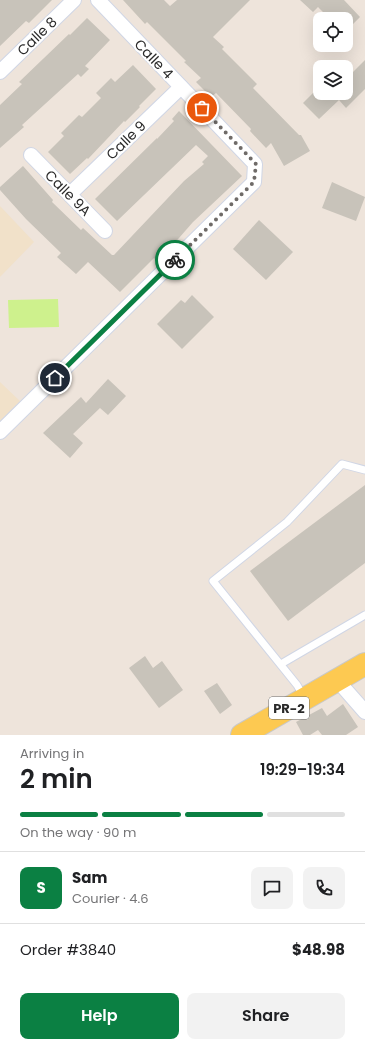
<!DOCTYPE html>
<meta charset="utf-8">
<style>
body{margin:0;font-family:Poppins,sans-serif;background:#f2f2f2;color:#202124;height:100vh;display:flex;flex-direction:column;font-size:15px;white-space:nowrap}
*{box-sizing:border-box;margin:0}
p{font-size:13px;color:#757577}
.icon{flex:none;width:22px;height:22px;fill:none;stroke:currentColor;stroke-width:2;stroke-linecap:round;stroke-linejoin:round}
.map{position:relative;height:735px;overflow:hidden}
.details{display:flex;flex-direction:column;background:#fff;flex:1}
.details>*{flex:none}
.buttons{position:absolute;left:313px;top:12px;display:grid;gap:8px}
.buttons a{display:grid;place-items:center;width:40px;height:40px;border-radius:8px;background:#fff;box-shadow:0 4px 16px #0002;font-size:20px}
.pin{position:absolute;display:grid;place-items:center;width:34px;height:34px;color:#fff;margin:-17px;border:2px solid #fff;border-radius:50%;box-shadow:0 1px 4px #0007}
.courier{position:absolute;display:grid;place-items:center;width:40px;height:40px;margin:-20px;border:3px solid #0b8043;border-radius:50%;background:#fff;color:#222;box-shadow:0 1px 5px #0007}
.head em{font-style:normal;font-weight:600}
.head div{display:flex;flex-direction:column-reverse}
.head{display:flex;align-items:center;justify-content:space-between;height:68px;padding:0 20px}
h1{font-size:26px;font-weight:600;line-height:30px}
.bar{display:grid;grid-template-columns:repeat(4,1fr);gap:6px 4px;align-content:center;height:48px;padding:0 20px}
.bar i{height:5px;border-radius:3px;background:#e0e0e0}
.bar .current{background:#0b8043}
.bar p{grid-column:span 4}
.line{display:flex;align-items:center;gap:10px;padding:0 20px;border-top:1px solid #e0e0e0}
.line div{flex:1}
.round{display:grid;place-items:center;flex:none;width:42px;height:42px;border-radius:8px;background:#f2f2f2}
.cta{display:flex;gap:8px;margin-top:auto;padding:8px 20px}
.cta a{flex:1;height:46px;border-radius:8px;background:#0b8043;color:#fff;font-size:16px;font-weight:600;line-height:46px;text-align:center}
.cta a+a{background:#f2f2f2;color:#202124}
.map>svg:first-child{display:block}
.education{fill:#f1e1c9}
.pitch{fill:#cef18d}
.building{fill:#c8c3ba}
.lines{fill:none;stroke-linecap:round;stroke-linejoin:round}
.lane-casing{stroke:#d0d6e5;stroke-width:9}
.street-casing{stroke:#d0d6e5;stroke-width:16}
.primary-casing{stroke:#c8c8c8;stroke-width:24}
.lane{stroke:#fff;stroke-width:7}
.street{stroke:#fff;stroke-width:14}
.primary{stroke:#fdc951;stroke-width:22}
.done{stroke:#6f6b68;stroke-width:4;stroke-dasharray:0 7.2}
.route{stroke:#0b8043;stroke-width:5}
.labels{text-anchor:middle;stroke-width:4;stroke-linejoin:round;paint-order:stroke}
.shield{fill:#fff;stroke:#6a6a6a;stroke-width:1}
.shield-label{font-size:13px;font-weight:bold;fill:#2a2a2a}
.street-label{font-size:14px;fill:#2a2a2a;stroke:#fff}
</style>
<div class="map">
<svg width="365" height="735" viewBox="0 0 365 735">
<rect width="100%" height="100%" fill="#eee4db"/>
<g class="education">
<path d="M0,206l34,36 -34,35z"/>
<path d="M0,382l21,20 -21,20z"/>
</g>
<path class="pitch" d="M58,299l1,28 -50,1 -1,-28z"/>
<g class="building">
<path d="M0,0h52l-23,23 -3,-2 -26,25z"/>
<path d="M123,0h41l6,6 7,-6h73l-37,37 11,10 -2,2 35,35 -4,4 46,47h2l9,16 -26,15 -13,-23 -5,5 -16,-17 1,-2 -35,-36 -5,4 -15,-15 5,-4 -17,-16 2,-1 -39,-39 -2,2z"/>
<path d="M300,0h44l16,17 -14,14v-12h-16l-12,-12 -5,5z"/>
<path d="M87,18l23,22 -25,26 4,3 -8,8 -3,-3 -56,51 2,2 -24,21v-43l22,-21 -3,-2 50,-48 1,1z"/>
<path d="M365,60v29l-19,19 -7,-8 -20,19 -16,-16 17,-17v7h26v-14z"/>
<path d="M133,65l23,24 -17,17 1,1 -15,15 -1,-1 -36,38 -1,-1 -17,16 -22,-22 16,-16 -3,-3 18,-18 3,2 19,-19 -5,-5 15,-15 4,4z"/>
<path d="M179,111l63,65 -49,46 -35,40 -4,-4 -34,34 -32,-30 -12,12 -19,-17 4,-4 -35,-34 -26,-29v-3l23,-21 30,34 -1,2 29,28 2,-2 29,27h2l70,-74 20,-17 -2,-2 6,-6 -12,-11 -79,76 -22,-22 62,-61v1l17,-18 -2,-2z"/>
<path d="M332,182l33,15 -9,24 -34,-13z"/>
<path d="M259,220l34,32 -27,28 -33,-31z"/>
<path d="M192,295l22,22 -32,32 -25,-25 24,-24 4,3z"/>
<path d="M108,379l18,17 -18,19 -8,-7 -27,26 10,9 -13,15 -27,-25 38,-36 5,6z"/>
<path d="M365,485v78l-77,58 -38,-50z"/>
<path d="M145,656l8,12 9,-7 21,29 -24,18 -30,-40z"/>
<path d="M217,683l15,22 -12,9 -16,-23z"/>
<path d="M343,704l15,23 -12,8h-24l-4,-5 -8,5h-7l-7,-13 26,-14 5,8z"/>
</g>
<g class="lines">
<g class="lane-casing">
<g id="lane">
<path d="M281,664l84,-49"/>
<path d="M304,697l-7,-12 -84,-104 74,-59 55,-58 23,6"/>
</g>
</g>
<g class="street-casing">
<g id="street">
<path d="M0,72l74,-72"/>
<path d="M31,155l74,76"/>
<path d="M70,194l111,-107"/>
<path d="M0,432l254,-250 1,-18 -157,-164"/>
<path d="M337,680l28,32"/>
</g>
</g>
<g class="primary-casing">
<path id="primary" d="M242,735l123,-71"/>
</g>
<use href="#lane" class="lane"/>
<use href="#street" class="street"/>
<use href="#primary" class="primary"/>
</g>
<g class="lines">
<path class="done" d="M175,260l79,-78 2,-18 -54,-56"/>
<path class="route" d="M55,378l120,-118"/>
</g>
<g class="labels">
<rect class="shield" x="269" y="697" width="40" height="22" rx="3"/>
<g class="shield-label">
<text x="289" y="713">PR-2</text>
</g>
<g class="street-label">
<text transform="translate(37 36) rotate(-44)" y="5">Calle 8</text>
<text transform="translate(154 59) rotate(46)" y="5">Calle 4</text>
<text transform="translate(126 140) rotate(-44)" y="5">Calle 9</text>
<text transform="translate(68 193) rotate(45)" y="5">Calle 9A</text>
</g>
</g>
</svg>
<div class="buttons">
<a><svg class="icon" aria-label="locate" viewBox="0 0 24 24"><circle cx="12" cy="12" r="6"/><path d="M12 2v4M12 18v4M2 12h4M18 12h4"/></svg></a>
<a><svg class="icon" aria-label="layers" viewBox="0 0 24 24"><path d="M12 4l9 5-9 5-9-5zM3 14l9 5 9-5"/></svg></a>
</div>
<div class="pin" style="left:202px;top:108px;background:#ea580c"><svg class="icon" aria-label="bag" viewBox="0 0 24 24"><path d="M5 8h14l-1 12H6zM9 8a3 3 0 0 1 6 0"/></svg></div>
<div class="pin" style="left:55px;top:378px;background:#1f2937"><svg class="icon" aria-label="home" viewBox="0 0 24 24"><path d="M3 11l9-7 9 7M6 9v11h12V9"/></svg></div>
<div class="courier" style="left:175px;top:260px"><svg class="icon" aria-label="bike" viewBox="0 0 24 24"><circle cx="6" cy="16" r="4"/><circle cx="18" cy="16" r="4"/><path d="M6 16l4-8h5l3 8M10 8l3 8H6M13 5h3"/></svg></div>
</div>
<section class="details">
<div class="head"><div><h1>2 min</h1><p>Arriving in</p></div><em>19:29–19:34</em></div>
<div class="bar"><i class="current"></i><i class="current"></i><i class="current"></i><i></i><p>On the way · 90 m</p></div>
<div class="line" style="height:72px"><b class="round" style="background:#0b8043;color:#fff">S</b><div><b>Sam</b><p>Courier · 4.6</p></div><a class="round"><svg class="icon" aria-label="chat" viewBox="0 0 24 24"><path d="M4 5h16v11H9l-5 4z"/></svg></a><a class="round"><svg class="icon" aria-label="phone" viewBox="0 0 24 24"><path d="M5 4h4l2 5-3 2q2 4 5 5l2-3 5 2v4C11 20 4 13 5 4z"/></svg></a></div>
<div class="line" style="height:52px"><div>Order #3840</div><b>$48.98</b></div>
<div class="cta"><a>Help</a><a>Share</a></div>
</section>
